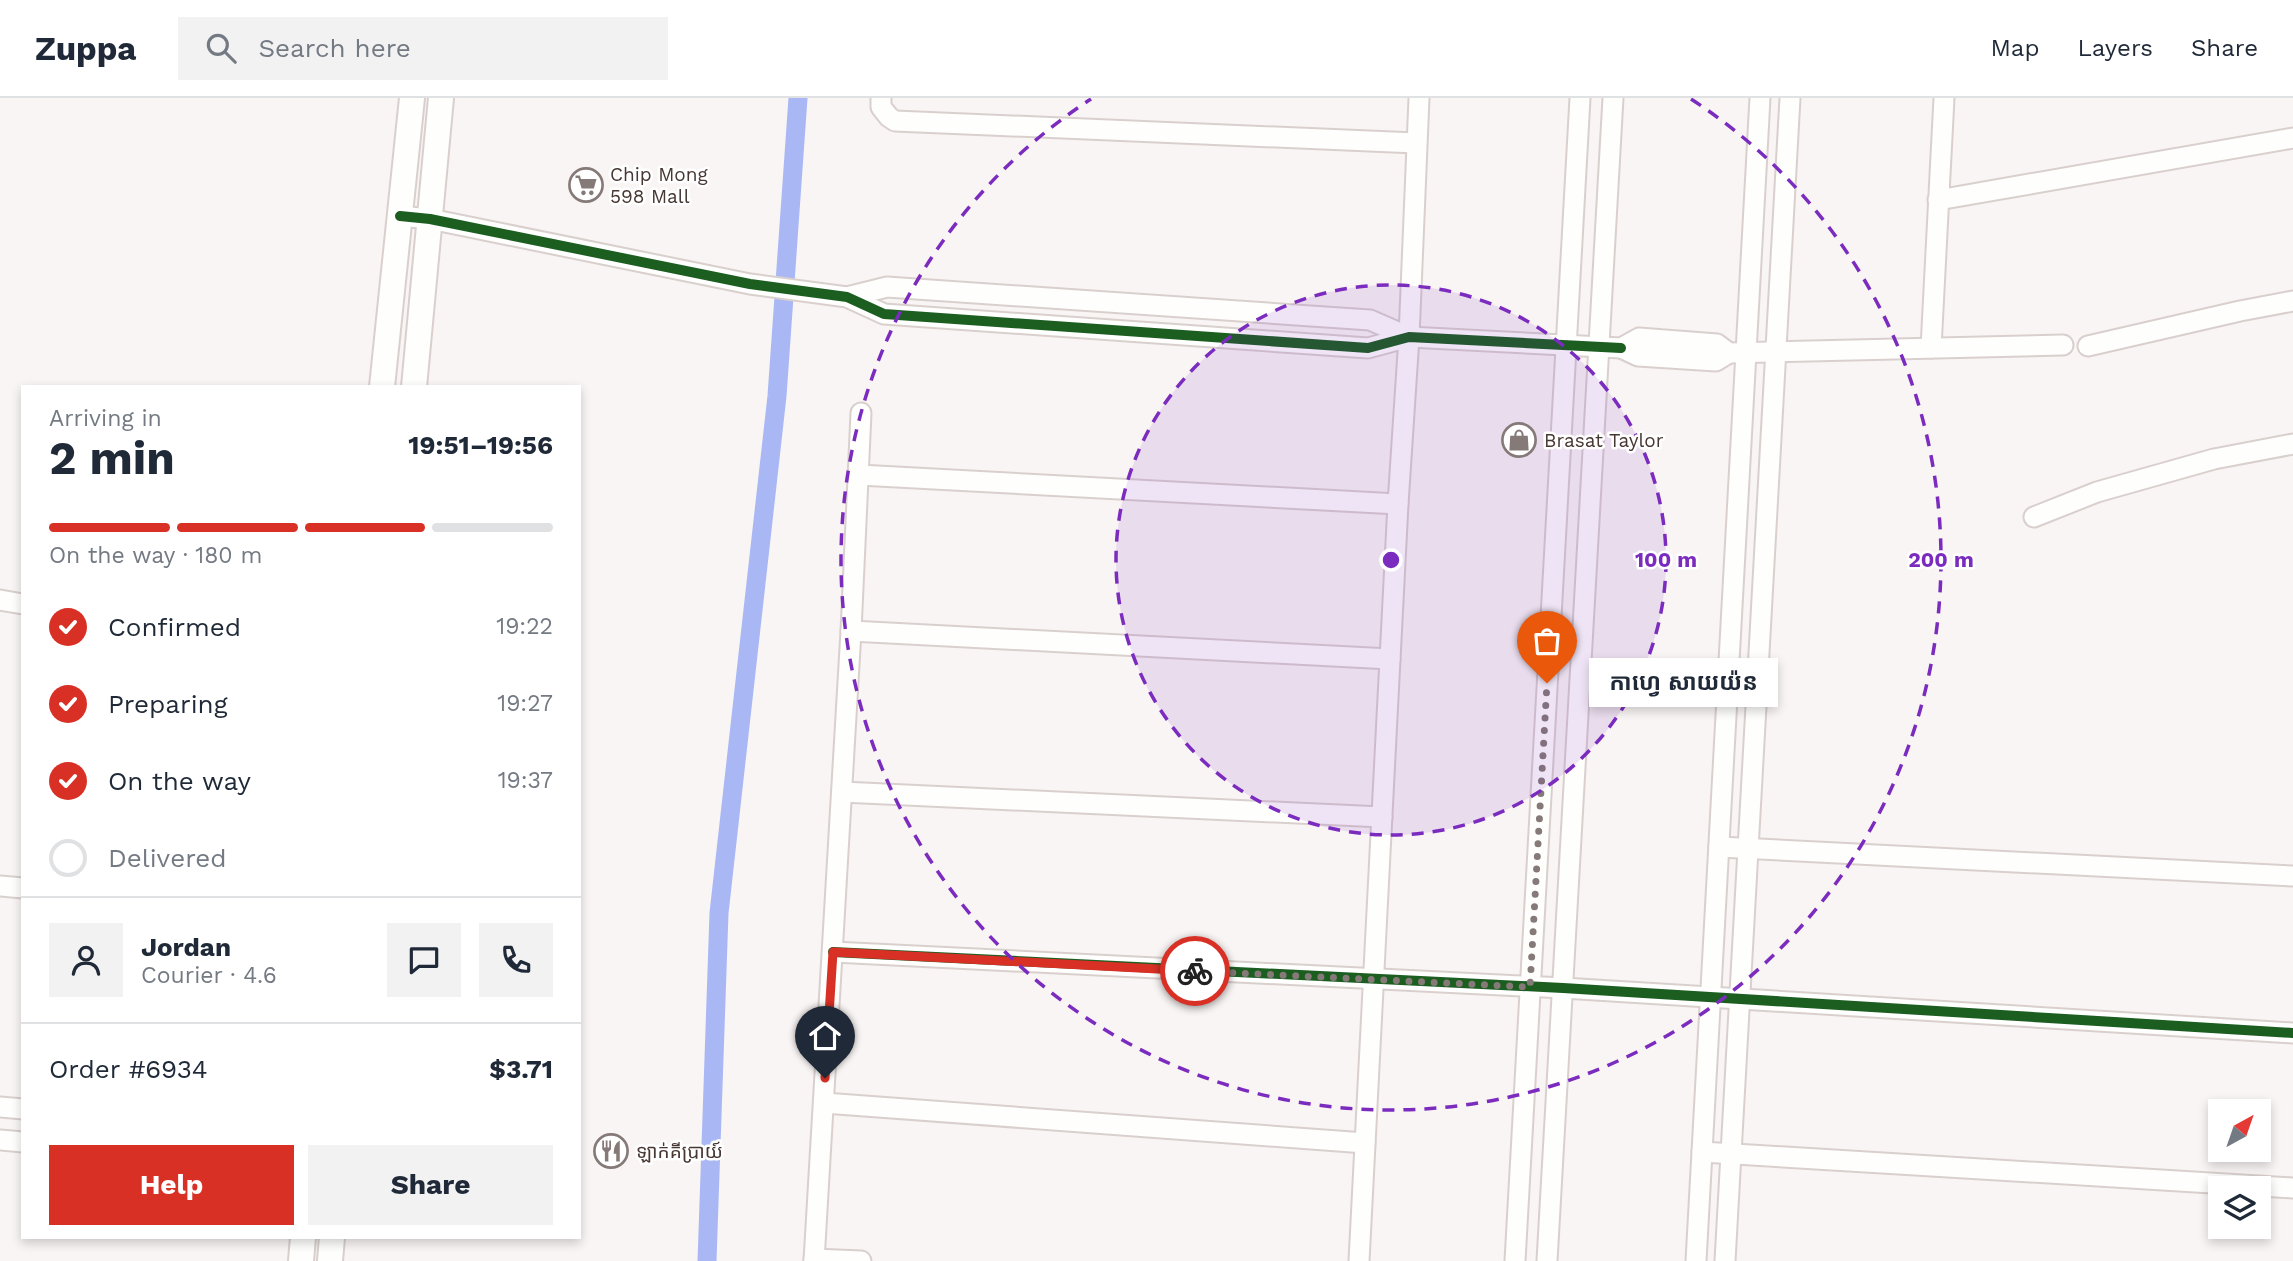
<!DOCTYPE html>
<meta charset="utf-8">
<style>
body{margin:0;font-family:"Work Sans","Noto Sans Khmer",sans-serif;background:#f2f2f3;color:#1f2937;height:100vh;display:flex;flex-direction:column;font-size:26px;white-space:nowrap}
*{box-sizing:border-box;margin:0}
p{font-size:23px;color:#747a83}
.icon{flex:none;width:38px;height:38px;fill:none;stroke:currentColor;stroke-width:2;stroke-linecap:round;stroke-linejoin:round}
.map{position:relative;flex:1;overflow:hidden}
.side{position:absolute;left:21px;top:287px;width:560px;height:854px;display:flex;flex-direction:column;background:#fff;border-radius:0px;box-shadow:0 4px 10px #0003}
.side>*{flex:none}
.needle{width:46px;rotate:40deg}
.controls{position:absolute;left:2208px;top:1001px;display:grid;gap:14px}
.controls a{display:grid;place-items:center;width:63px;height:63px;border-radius:0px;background:#fff;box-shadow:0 4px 10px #0003;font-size:35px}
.pin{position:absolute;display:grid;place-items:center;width:60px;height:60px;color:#fff;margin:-72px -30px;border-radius:50% 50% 50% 0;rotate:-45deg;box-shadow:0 0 7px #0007}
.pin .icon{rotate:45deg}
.courier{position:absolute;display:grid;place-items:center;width:70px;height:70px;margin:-35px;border:5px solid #d93025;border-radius:50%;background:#fff;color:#222;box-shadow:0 2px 9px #0007}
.bubble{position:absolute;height:49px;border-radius:0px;background:#fff;box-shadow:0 4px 10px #0003;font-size:23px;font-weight:700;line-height:49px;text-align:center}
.head em{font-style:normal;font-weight:700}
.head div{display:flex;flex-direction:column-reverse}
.head{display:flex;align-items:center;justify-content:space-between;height:119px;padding:0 28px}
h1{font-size:46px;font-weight:700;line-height:52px}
.bar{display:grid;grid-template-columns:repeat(4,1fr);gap:10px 7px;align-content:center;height:84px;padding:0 28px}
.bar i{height:9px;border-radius:5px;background:#e0e1e3}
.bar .active{background:#d93025}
.bar p{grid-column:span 4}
.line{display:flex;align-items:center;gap:18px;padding:0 28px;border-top:2px solid #e0e1e3}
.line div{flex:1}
.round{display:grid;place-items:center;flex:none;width:74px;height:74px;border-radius:0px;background:#f2f2f3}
ol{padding:0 28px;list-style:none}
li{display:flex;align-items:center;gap:21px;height:77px}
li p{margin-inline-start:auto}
li .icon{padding:7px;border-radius:50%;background:#d93025;color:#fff;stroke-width:4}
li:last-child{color:#747a83}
li i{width:38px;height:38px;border:4px solid #e0e1e3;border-radius:50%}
.primary-button{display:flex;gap:14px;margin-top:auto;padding:14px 28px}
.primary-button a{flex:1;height:80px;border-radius:0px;background:#d93025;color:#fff;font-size:28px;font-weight:700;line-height:80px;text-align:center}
.primary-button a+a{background:#f2f2f3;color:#1f2937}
header{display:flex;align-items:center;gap:42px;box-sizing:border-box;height:98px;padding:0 35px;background:#fff;border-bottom:2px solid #e0e1e3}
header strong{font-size:33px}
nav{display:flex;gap:38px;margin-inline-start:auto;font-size:24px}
.search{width:490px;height:63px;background:#f2f2f3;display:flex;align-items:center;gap:18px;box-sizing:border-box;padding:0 24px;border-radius:0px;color:#747a83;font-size:26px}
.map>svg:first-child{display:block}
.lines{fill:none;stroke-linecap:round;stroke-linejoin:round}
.canal{stroke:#a9b8f4;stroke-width:19}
.minor-casing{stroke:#d9d0ce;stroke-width:23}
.major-casing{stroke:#d9d0ce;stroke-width:28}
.minor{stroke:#fefefd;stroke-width:19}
.major{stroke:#fefefd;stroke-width:24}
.cycleway-casing{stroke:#fff;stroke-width:15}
.cycleway{stroke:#1b5e20;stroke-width:10}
.done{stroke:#857a77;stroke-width:7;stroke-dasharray:0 12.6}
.route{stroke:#d93025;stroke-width:9}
.ring{fill:none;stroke:#7b2cbf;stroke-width:3.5;stroke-dasharray:12 9}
.labels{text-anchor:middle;stroke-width:5;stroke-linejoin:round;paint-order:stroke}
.poi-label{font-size:19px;fill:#473733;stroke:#fff;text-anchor:start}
.centre{fill:#7b2cbf;stroke:#fff;stroke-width:3.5}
.ring-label{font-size:21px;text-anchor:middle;font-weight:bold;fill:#7b2cbf;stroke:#fff;stroke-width:5;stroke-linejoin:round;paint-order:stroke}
</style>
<header>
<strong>Zuppa</strong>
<div class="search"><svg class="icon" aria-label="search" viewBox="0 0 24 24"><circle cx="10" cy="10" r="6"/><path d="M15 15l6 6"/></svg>Search here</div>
<nav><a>Map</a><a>Layers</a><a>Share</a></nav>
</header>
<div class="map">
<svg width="2293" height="1163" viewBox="0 0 2293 1163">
<rect width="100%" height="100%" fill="#f9f5f4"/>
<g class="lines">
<path class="canal" d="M707,1163l12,-348 58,-517 21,-298"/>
<g class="minor-casing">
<g id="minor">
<path d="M881,0v9l8,10 6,4 521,22"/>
<path d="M1938,102l355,-62"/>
<path d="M400,118l30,3 320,65 97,13 37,17 484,34 41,-11 212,11"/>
<path d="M847,199l40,-10 483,33 39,17"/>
<path d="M1639,240l78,6 12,9 -13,8 -78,-5 -17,-8z"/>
<path d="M2088,248l152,-35 53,-10"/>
<path d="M1931,250l13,-250"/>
<path d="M1729,255l334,-8"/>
<path d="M859,377l539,29"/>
<path d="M2034,419l63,-25 117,-33 79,-15"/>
<path d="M0,502l23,4"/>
<path d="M851,533l539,28"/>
<path d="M842,694l540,25"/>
<path d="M1719,749l574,29"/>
<path d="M0,788l23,2"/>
<path d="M833,854l730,36 730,45"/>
<path d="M824,1005l541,40"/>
<path d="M0,1009l23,2"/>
<path d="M0,1042l23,2"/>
<path d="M1702,1054l591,36"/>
<path d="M814,1161l47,2"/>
<path d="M814,1163l37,-630 10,-218"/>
<path d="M1359,1163l39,-757 11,-167 10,-239"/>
<path d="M1515,1163l65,-1163"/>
<path d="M1547,1163l66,-1163"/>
<path d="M1696,1163l64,-1163"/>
<path d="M1725,1163l65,-1163"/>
</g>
</g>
<g class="major-casing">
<g id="major">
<path d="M382,289l30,-289"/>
<path d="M414,289l27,-289"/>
<path d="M301,1163l2,-24"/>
<path d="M330,1163l2,-24"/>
</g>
</g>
<use href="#minor" class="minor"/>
<use href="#major" class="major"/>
<g class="cycleway-casing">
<g id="cycleway">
<path d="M400,118l30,3 320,65 97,13 37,17 484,34 41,-11 212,11"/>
<path d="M833,854l730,36 730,45"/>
</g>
</g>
<use href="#cycleway" class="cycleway"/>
</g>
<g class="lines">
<path class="done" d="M1195,873l335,16 17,-304"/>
<path class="route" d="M825,980l8,-126 362,19"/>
</g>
<circle cx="1391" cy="462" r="275" fill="#7b2cbf" fill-opacity=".12"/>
<g class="ring">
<circle cx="1391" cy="462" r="275"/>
<path d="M1691 1A550 550 0 1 1 1091 1"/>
</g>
<defs>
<g id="supermarket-ring" transform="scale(1.75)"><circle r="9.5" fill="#fff" stroke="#857a77" stroke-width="1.5"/><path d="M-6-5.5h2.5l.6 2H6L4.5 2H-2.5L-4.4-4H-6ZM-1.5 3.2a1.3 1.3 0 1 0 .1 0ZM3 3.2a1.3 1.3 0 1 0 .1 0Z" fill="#857a77"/></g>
<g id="shop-ring" transform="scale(1.75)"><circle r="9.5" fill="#fff" stroke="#857a77" stroke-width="1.5"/><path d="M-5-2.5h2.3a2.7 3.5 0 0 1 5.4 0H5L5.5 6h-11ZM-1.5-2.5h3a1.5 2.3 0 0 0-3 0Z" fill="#857a77"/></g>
<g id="restaurant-ring" transform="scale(1.75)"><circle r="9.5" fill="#fff" stroke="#857a77" stroke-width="1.5"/><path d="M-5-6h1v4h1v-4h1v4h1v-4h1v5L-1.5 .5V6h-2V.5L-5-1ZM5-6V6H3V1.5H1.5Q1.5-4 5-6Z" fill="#857a77"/></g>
</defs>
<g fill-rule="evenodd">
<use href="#supermarket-ring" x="586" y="87"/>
<use href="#shop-ring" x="1519" y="342"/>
<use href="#restaurant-ring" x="611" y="1053"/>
</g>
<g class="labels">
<g class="poi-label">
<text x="610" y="83">Chip Mong<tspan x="610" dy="22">598 Mall</tspan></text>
<text x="1544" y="349">Brasat Taylor</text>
<text x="636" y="1060">ឡាក់គីប្រាយ៍</text>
</g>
</g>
<circle cx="1391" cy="462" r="10" class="centre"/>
<g class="ring-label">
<text x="1666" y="469">100 m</text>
<text x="1941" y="469">200 m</text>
</g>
</svg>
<div class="controls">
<a><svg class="needle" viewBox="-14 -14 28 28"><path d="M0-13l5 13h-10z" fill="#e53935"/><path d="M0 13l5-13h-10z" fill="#747a83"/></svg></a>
<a><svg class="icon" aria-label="layers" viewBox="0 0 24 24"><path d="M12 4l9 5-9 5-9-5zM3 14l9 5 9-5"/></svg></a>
</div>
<div class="pin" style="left:1547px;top:585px;background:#ea580c"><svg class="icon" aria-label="bag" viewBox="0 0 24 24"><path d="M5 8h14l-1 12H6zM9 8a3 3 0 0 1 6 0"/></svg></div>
<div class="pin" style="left:825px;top:980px;background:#1f2937"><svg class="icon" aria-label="home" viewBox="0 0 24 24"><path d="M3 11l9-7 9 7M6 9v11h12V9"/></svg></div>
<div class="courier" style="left:1195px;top:873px"><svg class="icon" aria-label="bike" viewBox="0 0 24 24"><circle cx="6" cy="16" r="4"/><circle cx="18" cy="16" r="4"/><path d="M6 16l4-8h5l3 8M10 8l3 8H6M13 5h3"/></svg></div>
<div class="bubble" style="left:1589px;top:560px;width:189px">កាហ្វេ សាយយ៉ន</div>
<section class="side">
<div class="head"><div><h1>2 min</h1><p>Arriving in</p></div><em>19:51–19:56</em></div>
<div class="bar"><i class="active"></i><i class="active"></i><i class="active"></i><i></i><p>On the way · 180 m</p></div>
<ol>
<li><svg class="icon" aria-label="check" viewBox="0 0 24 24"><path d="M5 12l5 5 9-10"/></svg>Confirmed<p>19:22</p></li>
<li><svg class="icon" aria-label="check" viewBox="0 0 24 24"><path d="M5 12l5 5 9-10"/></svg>Preparing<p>19:27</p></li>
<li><svg class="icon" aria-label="check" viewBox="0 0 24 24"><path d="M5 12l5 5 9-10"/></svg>On the way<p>19:37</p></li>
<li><i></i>Delivered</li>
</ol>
<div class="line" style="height:126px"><a class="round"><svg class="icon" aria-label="person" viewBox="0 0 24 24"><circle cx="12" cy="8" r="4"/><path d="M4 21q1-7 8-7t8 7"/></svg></a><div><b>Jordan</b><p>Courier · 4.6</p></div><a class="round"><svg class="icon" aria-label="chat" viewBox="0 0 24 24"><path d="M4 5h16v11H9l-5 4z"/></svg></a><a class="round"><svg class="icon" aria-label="phone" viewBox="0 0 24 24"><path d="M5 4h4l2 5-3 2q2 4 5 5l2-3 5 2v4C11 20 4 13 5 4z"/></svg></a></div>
<div class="line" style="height:91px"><div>Order #6934</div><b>$3.71</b></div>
<div class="primary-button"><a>Help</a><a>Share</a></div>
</section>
</div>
